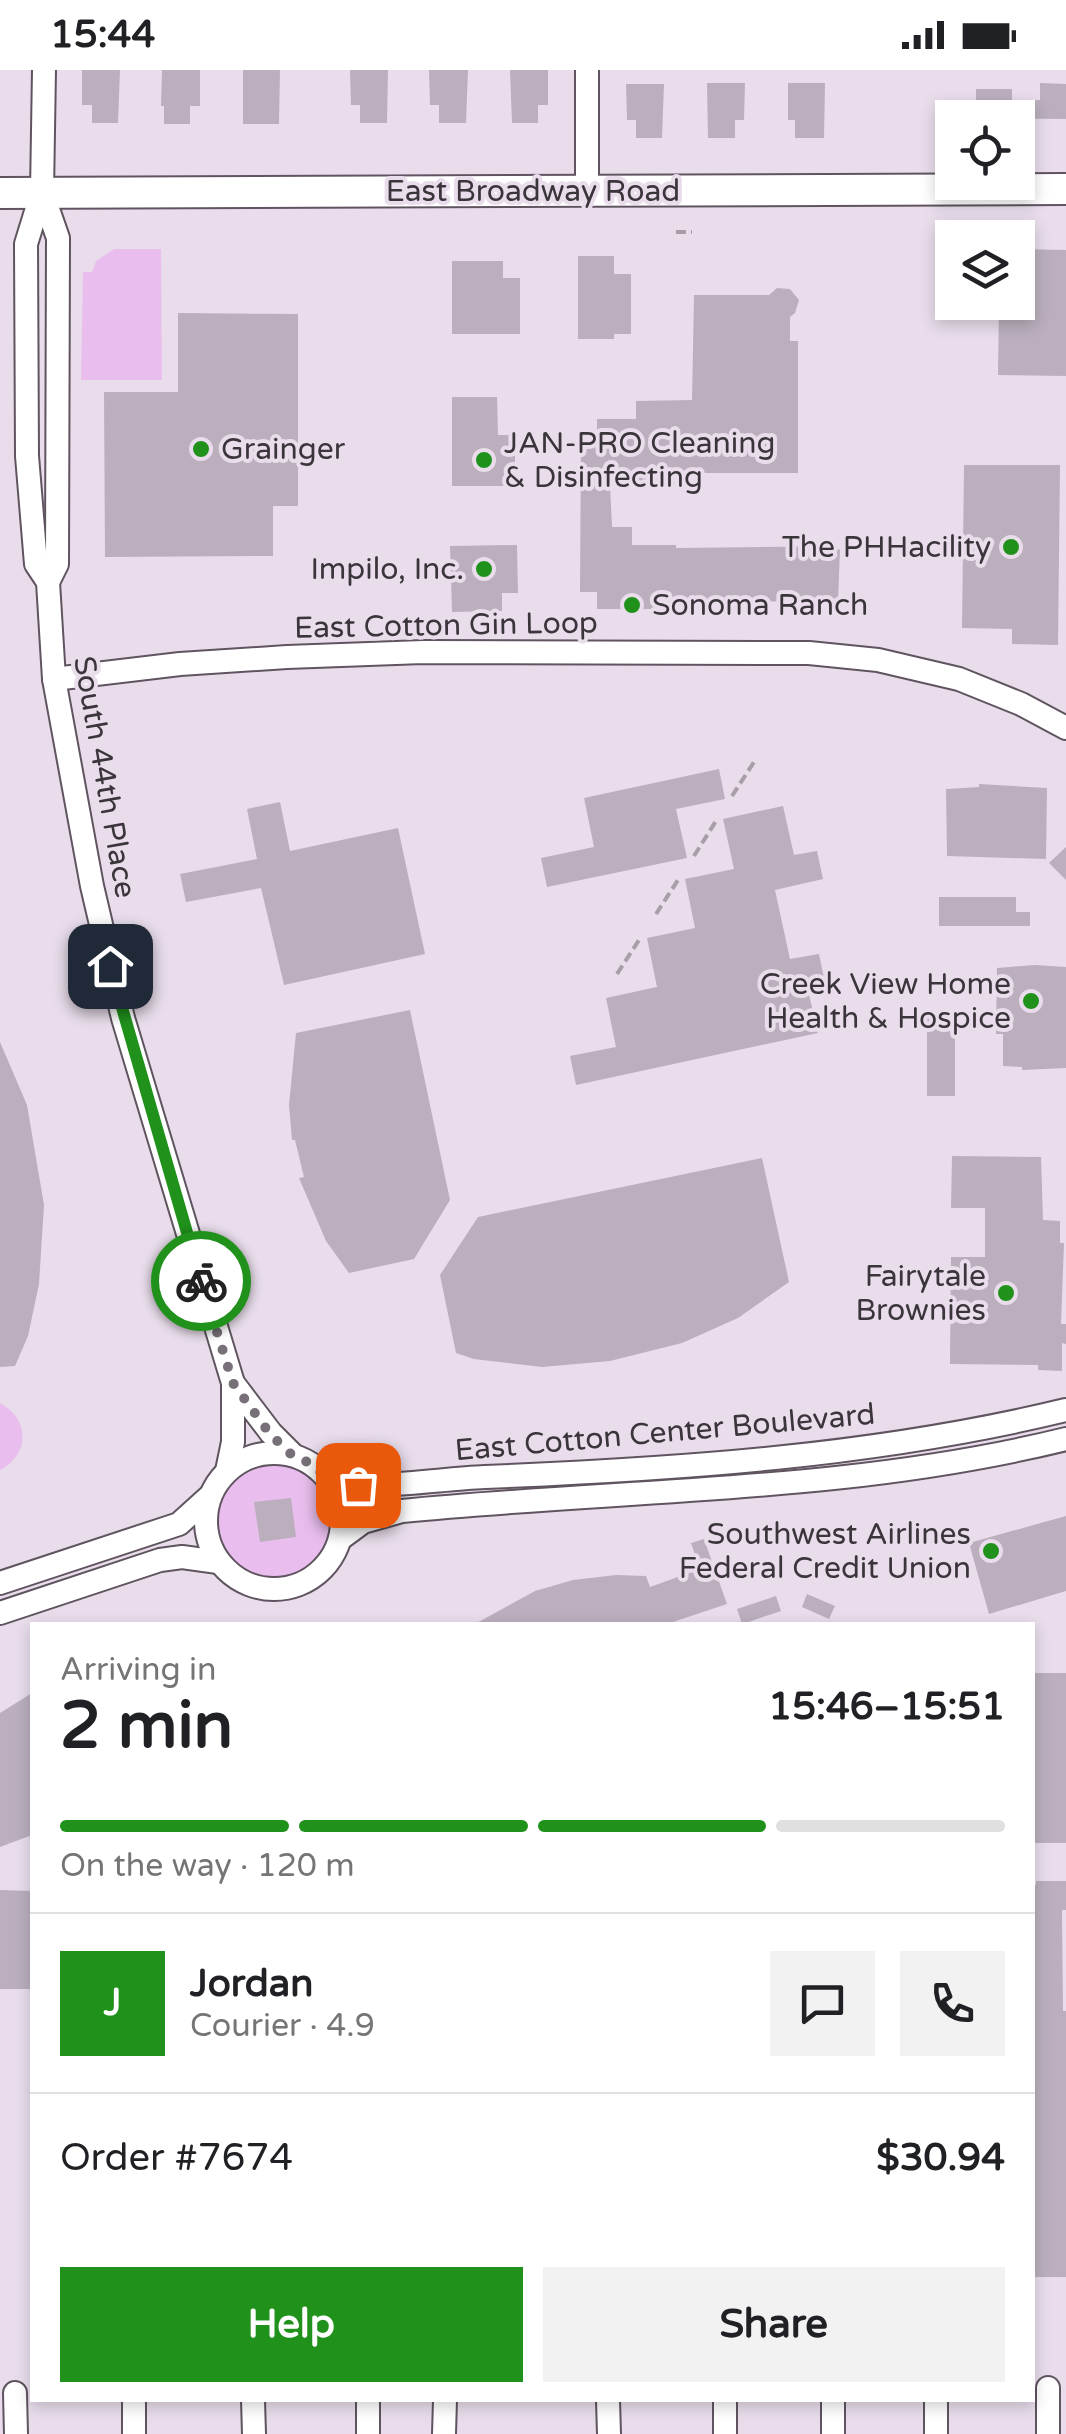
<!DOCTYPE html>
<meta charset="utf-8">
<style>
body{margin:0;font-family:"Varela Round",sans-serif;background:#f2f2f2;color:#202124;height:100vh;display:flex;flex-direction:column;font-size:38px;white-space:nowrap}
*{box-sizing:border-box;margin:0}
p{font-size:32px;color:#757577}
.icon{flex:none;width:55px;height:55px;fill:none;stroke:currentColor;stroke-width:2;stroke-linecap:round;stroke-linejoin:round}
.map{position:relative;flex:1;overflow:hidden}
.details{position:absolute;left:30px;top:1552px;width:1005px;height:780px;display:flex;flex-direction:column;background:#fff;border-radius:0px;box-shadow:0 5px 15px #0003}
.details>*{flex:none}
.tools{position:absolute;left:935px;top:30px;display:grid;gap:20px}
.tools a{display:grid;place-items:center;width:100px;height:100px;border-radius:0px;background:#fff;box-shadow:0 5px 15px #0003;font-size:50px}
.pin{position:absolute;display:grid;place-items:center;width:85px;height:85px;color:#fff;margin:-42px;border-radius:20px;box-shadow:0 5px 15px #0006}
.courier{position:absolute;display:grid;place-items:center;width:100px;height:100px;margin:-50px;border:8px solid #20921c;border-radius:50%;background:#fff;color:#222;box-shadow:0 2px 12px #0007}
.head em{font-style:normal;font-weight:800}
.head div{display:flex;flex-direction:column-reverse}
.head{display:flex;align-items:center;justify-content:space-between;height:170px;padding:0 30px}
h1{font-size:65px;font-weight:800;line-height:75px}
.bar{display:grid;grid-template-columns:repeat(4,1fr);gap:15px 10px;align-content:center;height:120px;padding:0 30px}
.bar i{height:12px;border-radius:8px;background:#e0e0e0}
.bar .active{background:#20921c}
.bar p{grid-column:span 4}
.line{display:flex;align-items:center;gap:25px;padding:0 30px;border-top:2px solid #e0e0e0}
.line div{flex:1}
.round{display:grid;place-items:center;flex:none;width:105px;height:105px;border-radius:0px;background:#f2f2f2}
.primary-button{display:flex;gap:20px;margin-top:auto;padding:20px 30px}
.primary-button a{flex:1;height:115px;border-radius:0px;background:#20921c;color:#fff;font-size:40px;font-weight:800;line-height:115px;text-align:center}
.primary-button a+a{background:#f2f2f2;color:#202124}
.status{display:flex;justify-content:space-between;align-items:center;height:70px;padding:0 50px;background:#fff;direction:ltr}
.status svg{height:28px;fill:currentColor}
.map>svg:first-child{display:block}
.green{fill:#e9beee}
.building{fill:#bbafbd}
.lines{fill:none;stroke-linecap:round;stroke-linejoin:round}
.minor-casing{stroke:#5f5460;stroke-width:26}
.major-casing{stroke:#5f5460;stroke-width:34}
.path{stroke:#a79ea8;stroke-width:4;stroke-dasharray:10 5;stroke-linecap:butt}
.minor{stroke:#fff;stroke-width:22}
.major{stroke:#fff;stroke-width:30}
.done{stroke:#777078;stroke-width:10;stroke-dasharray:0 18}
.route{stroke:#20921c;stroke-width:12}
.poi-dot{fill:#20921c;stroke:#e9ddeb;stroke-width:4}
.labels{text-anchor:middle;stroke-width:8;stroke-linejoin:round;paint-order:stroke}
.street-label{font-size:30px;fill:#3a353a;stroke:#e9ddeb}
.poi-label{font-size:30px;fill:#3a353a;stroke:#e9ddeb;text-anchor:end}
</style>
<div class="status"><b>15:44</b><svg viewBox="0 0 49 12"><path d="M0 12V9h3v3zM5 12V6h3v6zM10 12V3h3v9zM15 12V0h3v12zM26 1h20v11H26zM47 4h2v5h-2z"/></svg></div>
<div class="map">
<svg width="1066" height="2364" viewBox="0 0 1066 2364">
<rect width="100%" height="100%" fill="#e9ddeb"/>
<g class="green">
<path d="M114,179h47l1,131h-81l2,-108h9l4,-11z"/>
<path d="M0,1333c30,16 30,52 0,67z"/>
<circle cx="274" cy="1451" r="56"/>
</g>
<g class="building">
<path d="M82,0h38l-2,53h-26v-18h-10z"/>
<path d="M162,0h38v36h-10v18h-26v-18h-3z"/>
<path d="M243,0h37l-1,54h-36z"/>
<path d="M350,0h38l-1,53h-27v-18h-9z"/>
<path d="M429,0h39l-2,53h-27v-18h-9z"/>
<path d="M510,0h38v35h-10v18h-26z"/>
<path d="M707,13h38l-1,37h-9v18h-27z"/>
<path d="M788,13h37l-1,55h-29v-18h-7z"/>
<path d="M1040,13l26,1v35l-90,-1v-29h36v12l28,-1z"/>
<path d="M626,14h38l-2,54h-26v-18h-9z"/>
<path d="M1018,179l48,1v126l-68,-1 1,-73h19z"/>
<path d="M578,186h36v18h17v60h-17v5h-36z"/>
<path d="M452,191h51v17h17v56h-68z"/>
<path d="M777,218l13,1 9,11 -4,13 -5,4v24h8v132h-123v12h-65l2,42h20v18h44v3l157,-2 7,4 -2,51 -162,1v7h-79v-17h-17l1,-155h16v-18h39v-18l56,-1 2,-105h75z"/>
<path d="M178,243l120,1v192h-25v50l-168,1 -1,-165h74z"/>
<path d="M452,327h45l1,38h17v51h-63z"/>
<path d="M964,395h96l-2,180 -46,-1v-15l-50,-1z"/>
<path d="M517,475l1,48h-16v18l-50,1 -2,-66z"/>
<path d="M719,699l6,30 -49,10 11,49 -140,29 -6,-29 53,-11 -10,-49z"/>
<path d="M979,714l68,4 -1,71 -99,-3 -1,-67 33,-2z"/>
<path d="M280,732l10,49 108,-23 27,126 -141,31 -23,-97 -75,14 -6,-28 77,-15 -10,-50z"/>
<path d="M783,736l11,49 23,-4 6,28 -48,11 15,69 29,-5 6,29 -18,3 11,47 -242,52 -6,-29 46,-9 -10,-49 51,-11 -10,-49 48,-10 -10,-49 49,-10 -11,-50z"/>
<path d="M1066,777v33l-17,-17z"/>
<path d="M939,827h77v15h14v14h-91z"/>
<path d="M1035,895l31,2v101l-44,2v-3l-19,-1v-32h-7l1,-66z"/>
<path d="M410,940l40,190 -36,59 -65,14 -23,-32 -27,-63 5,-1 -9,-37h-3l-3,-35 7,-72z"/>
<rect x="927" y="942" width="28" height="84"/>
<path d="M0,972l27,63 17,100 -5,79 -11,52 -13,30 -15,1z"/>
<path d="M952,1086l89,1 2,63 17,1v22h4l-3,81h5v20l-4,-1v28l-24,-1v-5l-88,-1 1,-107h34v-49h-34z"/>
<path d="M762,1088l27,124 -51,36 -56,25 -72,18 -68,6 -68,-8 -18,-6 -16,-78 38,-58z"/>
<path d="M291,1428l5,39 -36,5 -6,-40z"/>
<path d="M1066,1446v75l-77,23 -20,-71z"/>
<path d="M704,1469l23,65 -54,18 1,3h-201l62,-34 38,-11 43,-5 30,1 4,11 50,-18 -9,-26z"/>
<path d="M807,1524l28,12 -6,13 -27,-12z"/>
<path d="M776,1526l5,15 -39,13 -5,-15z"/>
<rect x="1032" y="1603" width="34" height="170"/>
<path d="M32,1623v142l-32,12v-134z"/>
<path d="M1036,1811h30v29h-4l1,101h3v266h-34v-392h4z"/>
<path d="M0,1820l32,1v98h-32z"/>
</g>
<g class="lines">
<g class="minor-casing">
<g id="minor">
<path d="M44,0l-2,122 -16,52 1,212 9,108 12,18 6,97 38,207 31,132 110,365v59l-6,29"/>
<path d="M587,0v121"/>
<path d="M42,122l16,46 -1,326 -9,18"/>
<path d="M54,609l126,-15 107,-7 136,-5 386,1 69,7 81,19 62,25 45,24"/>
<path d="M233,1313l38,50 22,22"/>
<circle cx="274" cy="1451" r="68"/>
<path d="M327,1408c53,14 104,1 158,-1 195,-8 391,-21 581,-67"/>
<path d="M340,1469l23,-17 39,-11c221,-22 446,-18 664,-72"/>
<path d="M0,1513l179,-59 31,-28"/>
<path d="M0,1543l160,-53 22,-3 36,5"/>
<path d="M15,2323l1,41"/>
<path d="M134,2330v34"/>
<path d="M253,2330l1,34"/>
<path d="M368,2330v34"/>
<path d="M608,2330l1,34"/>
<path d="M444,2364l1,-34"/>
<path d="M725,2364v-34"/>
<path d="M833,2364v-34"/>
<path d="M936,2364v-34"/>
<path d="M1048,2364v-46"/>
</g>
</g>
<g class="major-casing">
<path id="major" d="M0,123l1066,-4"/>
</g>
<g class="path">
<path d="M676,162h16"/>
<path d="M732,726l22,-34"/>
<path d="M694,786l22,-35"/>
<path d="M656,844l22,-34"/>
<path d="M617,904l22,-34"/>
</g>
<use href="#minor" class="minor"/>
<use href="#major" class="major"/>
</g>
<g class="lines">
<path class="done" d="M201,1211l32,102 37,51 23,22 17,7 17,15 31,7"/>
<path class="route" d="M110,896l91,315"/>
</g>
<g class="poi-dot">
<circle cx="201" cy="379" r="10"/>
<circle cx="484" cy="390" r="10"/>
<circle cx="1011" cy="477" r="10"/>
<circle cx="484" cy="499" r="10"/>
<circle cx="632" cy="535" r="10"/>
<circle cx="1031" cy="931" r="10"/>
<circle cx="1006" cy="1223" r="10"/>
<circle cx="991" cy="1481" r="10"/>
</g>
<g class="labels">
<g class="street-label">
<text x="533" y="131">East Broadway Road</text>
<text transform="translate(446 555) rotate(-1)" y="10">East Cotton Gin Loop</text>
<text transform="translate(105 707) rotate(80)" y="10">South 44th Place</text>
<text transform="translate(665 1362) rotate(-5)" y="10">East Cotton Center Boulevard</text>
</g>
<g class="poi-label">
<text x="504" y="383" text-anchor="start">JAN-PRO Cleaning<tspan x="504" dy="34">&amp; Disinfecting</tspan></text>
<text x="221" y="389" text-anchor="start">Grainger</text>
<text x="991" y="487">The PHHacility</text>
<text x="464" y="509">Impilo, Inc.</text>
<text x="652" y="545" text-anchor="start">Sonoma Ranch</text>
<text x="1011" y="924">Creek View Home<tspan x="1011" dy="34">Health &amp; Hospice</tspan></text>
<text x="986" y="1216">Fairytale<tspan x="986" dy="34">Brownies</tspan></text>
<text x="971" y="1474">Southwest Airlines<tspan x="971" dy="34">Federal Credit Union</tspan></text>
</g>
</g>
</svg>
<div class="tools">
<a><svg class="icon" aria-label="locate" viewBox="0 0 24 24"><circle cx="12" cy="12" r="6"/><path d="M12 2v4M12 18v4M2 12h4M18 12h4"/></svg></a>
<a><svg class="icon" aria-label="layers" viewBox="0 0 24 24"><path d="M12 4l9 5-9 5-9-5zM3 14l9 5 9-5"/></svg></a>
</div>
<div class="pin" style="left:358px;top:1415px;background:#ea580c"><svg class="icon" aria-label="bag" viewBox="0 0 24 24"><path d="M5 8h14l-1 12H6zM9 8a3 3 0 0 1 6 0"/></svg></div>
<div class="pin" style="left:110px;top:896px;background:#1f2937"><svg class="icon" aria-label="home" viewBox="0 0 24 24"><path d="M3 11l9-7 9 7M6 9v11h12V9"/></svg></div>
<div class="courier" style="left:201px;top:1211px"><svg class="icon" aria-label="bike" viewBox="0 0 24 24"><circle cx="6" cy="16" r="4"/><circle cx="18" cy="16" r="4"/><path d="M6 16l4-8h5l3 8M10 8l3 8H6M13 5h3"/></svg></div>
<section class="details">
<div class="head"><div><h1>2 min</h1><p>Arriving in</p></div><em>15:46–15:51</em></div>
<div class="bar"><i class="active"></i><i class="active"></i><i class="active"></i><i></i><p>On the way · 120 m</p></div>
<div class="line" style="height:180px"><b class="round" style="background:#20921c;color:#fff">J</b><div><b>Jordan</b><p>Courier · 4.9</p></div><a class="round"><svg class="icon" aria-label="chat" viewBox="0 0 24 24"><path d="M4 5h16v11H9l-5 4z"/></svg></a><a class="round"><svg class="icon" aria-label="phone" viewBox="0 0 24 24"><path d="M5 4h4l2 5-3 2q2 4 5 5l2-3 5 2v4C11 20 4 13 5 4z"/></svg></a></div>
<div class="line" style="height:130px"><div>Order #7674</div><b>$30.94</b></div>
<div class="primary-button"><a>Help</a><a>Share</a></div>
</section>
</div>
